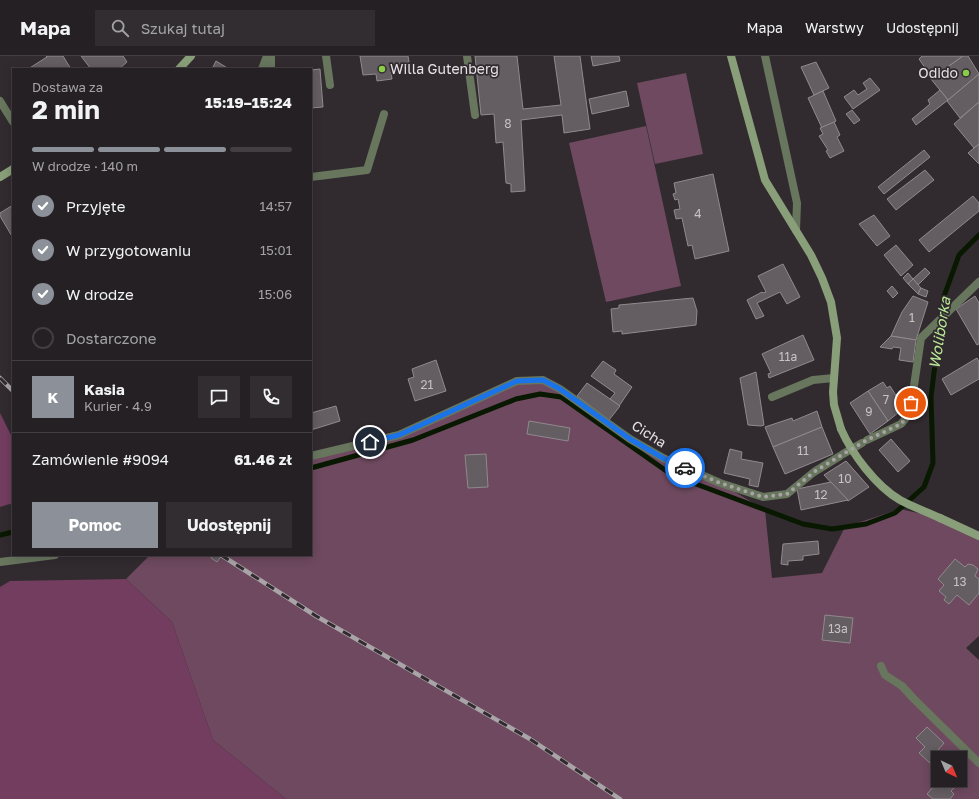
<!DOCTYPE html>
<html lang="pl">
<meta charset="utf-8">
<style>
body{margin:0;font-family:"Golos Text",sans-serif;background:#312d30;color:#f1f3f6;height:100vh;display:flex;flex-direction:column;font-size:15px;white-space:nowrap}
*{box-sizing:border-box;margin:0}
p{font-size:13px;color:#a3a3a6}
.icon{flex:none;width:22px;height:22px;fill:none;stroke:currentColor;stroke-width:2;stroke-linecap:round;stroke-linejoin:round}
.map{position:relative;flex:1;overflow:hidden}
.sheet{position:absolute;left:12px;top:12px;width:300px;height:488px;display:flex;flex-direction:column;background:#252023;border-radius:0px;box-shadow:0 2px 10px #0003,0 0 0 1px #423e41}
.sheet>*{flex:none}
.needle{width:26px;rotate:136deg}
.buttons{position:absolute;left:931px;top:695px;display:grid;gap:8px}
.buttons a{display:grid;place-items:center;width:36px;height:36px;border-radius:0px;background:#252023;box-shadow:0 2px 10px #0003,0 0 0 1px #423e41;font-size:20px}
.pin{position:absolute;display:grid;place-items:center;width:34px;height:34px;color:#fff;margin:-17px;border:2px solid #fff;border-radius:50%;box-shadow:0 1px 4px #0007}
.courier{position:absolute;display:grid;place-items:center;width:40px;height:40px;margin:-20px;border:3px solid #1a73e8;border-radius:50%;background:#fff;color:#222;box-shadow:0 1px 5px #0007}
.overview em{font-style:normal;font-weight:700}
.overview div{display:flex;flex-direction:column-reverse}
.overview{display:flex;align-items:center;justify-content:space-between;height:68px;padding:0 20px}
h1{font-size:26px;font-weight:700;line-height:30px}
.bar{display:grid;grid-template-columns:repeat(4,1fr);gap:6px 4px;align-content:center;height:48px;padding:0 20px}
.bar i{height:5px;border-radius:3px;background:#423e41}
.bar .on{background:#8c9099}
.bar p{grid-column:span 4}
.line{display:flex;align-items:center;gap:10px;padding:0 20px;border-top:1px solid #423e41}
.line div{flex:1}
.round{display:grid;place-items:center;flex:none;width:42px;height:42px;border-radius:0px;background:#312d30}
ol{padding:0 20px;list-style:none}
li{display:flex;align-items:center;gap:12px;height:44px}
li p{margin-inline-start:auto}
li .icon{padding:4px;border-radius:50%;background:#8c9099;color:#fff;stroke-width:4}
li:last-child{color:#a3a3a6}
li i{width:22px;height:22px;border:2px solid #423e41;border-radius:50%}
.button{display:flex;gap:8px;margin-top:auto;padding:8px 20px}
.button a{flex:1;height:46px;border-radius:0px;background:#8c9099;color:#fff;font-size:16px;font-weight:700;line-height:46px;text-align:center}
.button a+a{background:#312d30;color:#f1f3f6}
header{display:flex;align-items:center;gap:24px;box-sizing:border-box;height:56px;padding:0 20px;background:#252023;border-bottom:1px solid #423e41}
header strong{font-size:19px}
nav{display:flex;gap:22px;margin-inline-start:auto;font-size:14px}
.search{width:280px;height:36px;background:#312d30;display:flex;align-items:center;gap:10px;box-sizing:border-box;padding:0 14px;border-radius:0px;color:#a3a3a6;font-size:15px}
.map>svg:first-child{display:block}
.green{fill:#6e495f;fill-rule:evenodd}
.forest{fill:#733d5f}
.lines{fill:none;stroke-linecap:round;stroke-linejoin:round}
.stream{stroke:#091800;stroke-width:5}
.building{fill:#645d61;stroke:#90898d}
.lane{stroke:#68765e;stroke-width:8}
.street{stroke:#68765e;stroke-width:8}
.secondary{stroke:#899f79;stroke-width:8}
.rail-casing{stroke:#a9a4a7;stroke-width:4.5}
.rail{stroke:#312b2f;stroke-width:3;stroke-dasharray:9;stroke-linecap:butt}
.secondary-bridge{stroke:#899f79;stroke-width:8}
.done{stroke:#a7a3a5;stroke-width:4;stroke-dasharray:0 7.2}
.route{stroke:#1a73e8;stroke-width:5}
.poi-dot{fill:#8ace48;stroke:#312b2f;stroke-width:1.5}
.labels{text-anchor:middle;stroke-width:3.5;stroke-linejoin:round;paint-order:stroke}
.number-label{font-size:12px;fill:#c6c2c4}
.poi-label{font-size:14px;fill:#e7e3e5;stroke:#312b2f;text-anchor:start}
.street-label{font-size:14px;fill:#e7e3e5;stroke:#312b2f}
.water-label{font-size:15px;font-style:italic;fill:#bae896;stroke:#312b2f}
</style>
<header>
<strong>Mapa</strong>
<div class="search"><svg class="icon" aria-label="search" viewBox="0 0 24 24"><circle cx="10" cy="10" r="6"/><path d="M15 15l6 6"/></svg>Szukaj tutaj</div>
<nav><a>Mapa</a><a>Warstwy</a><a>Udostępnij</a></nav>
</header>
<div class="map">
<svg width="979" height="743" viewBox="0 0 979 743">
<rect width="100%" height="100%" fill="#312b2f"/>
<g class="green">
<path d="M686,17l17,81 -48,10 -18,-81z"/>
<path d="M646,70l35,160 -75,16 -37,-159z"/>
<path d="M543,324l87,59 90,44 45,27 7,68 50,-5 23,-46 55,-18 40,9 39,18v100l-13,12 13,12v139h-693l-73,-59 -41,-118 -46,-43 24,-24h161v-99l88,-21 118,-54zM938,702h22v22h-22z"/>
</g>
<g class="forest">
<path d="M0,357l13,26v64l-13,4z"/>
<path d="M126,523l46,43 41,118 73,59h-286v-212l10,-6z"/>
</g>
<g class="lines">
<g class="stream">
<path d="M311,412l102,-28 103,-41 24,-5 21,3 111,78 131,49 29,5 34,-5 29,-11 29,-26 9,-24 -2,-66 12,-98 16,-44 20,-20"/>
<path d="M0,479l13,-3"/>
</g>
</g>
<g class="building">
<path d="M46,0h17l8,13h-43l19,-12z"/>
<path d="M81,0h42l4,6 -8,7h-28z"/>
<path d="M360,0h48l1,6 -6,5v3l-12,2 1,7 -15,2 -1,-7 -13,1z"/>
<path d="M475,0h42l6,53 38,-4 -7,-49h26l10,73 -26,4 -2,-18 -41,5 4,71 -14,1v-8l-5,-1 -3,-41 -7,1 -2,-29 -13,1z"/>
<path d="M591,0h28l1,5 -27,5z"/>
<path d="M922,0h41l-31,22 -13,-19z"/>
<path d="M963,0h5l11,18 -31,26 -17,-21z"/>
<path d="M216,5l13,8h-17z"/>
<path d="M816,6l13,26 -15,7 -13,-28z"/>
<path d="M320,13l3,38 -12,1v-38z"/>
<path d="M979,18v28l-19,16 -13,-17z"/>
<path d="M870,22l10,12 -27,19 -9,-12 10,-7 4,5 9,-6 -4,-6z"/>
<path d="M940,34l8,10 -32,25 -4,-6 18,-15 -2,-4z"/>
<path d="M626,35l3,15 -37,8 -3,-15z"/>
<path d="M823,35l13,30 -14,7 -14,-30z"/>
<path d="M979,46v42l-5,4 -20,-24z"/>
<path d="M852,54l8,10 -6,4 -8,-10z"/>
<path d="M834,66l6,13 -3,2 7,14 -14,7 -4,-7 2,-1 -9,-14 4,-2 -3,-6z"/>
<path d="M979,88v20l-11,-11z"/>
<path d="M924,94l6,7 -46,37 -6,-7z"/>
<path d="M925,114l9,10 -38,30 -9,-11z"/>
<path d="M713,118l16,77 -34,8 -3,-14 -4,1 -6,-28 -6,1 -2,-9 6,-1 -2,-10 -3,1 -2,-6 3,-1 -2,-10z"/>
<path d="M973,140l6,7v8l-50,41 -10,-12z"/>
<path d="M13,149v33l-13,-22v-3z"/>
<path d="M874,159l16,21 -13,10 -18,-22z"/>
<path d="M896,189l17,20 -12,11 -17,-21z"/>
<path d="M783,208l17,33 -13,7 -7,-12 -23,11 7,13 -8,3 -9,-19 15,-8 1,1 3,-1 -8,-16z"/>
<path d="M925,212l5,5 -12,12 -5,-6z"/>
<path d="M908,217l5,6 -5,5 -5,-6z"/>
<path d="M913,223l8,9 -3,6 -10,-10z"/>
<path d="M892,230l6,7 -5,5 -6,-7z"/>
<path d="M921,232l7,3 -2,6 -8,-3z"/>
<path d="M913,240l15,6 -12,38 -25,-4 11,-24z"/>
<path d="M975,240l4,7v41l-2,1 -21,-36z"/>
<path d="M693,242l4,13 -1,14 -74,9v-3l-9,1 -2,-23 8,-1v-3z"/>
<path d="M803,279l11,25 -45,18 -1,-4 3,-1 -9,-19z"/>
<path d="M891,280l25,4 -3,22 -14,-2 2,-12 -8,-1 -1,2 -12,-2z"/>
<path d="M977,302l2,4v17l-28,16 -9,-16z"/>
<path d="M436,304l10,31 -31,10 -7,-22 6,-2 -2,-8z"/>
<path d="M603,305l13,9 -2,4 18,13 -13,19 -9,-7 5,-6 -24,-17z"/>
<path d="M756,316l8,53 -3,1 -13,-1 -8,-47z"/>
<path d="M883,326l4,6 3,-2 14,22 -16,13 -20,-30z"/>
<path d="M587,327l33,23 -11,14 -32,-24z"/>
<path d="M868,335l20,30 -18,13 -20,-31z"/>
<path d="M336,350l4,15 -29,9v-17z"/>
<path d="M817,355l5,16 -49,20 -8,-20 27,-9 1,3z"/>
<path d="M529,365l41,7 -2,13 -41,-7z"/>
<path d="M822,371l11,27 -48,20 -12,-27z"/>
<path d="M891,383l19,22 -12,11 -19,-22z"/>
<path d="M730,393l12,3 -1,7 22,4 -5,24 -9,-2 1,-6 -26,-6z"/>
<path d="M486,398l2,33 -20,1 -3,-33z"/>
<path d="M846,405l23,26 -21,14 -24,-26z"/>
<path d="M831,426l17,18 -47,10 -4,-21z"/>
<path d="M818,485l1,13 -16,2v4l-15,1v4l-7,-1 2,-20z"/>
<path d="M213,499h9l-5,7 -6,-4z"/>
<path d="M955,503l10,8 3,-3 5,1 5,4 -3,7 4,3v14l-10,12 -12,-10 -8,9 -5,-4 2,-3 -7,-6 5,-6 -6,-6z"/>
<path d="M825,559l28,3 -3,25 -28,-3z"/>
<path d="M927,671l17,16 -6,7 3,2 -10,12 -12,-11 6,-6 -9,-9z"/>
<path d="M939,724h7l9,7 -4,4 3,3 -4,5h-17l-6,-5z"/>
</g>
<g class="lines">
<g class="lane">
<path d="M326,0l4,29"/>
<path d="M467,0l8,59"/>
<path d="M262,13l5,-13"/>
<path d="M271,13v-13"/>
<path d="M311,121l56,-7 17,-56"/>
<path d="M772,341l41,-17 21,-2"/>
<path d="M881,610l4,9 17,11 11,12 66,65"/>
</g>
<g class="street">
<path d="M765,0l32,147 -1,27"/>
<path d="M0,45l13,21"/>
<path d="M867,384l34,-16 9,-11 11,-75 58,-56"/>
<path d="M843,398l19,-11"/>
<path d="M311,400l88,-21 118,-54 26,-1 17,9 70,50 33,19 57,25 43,14 24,-3 27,-22 26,-16"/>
<path d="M0,506l55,-7"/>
</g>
<g class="secondary">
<path d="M731,0l34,124 46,75 11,23 9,24 6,36 -4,54 1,13 7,24"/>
<path d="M179,13l12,-13"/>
<path d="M0,121l13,-8"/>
<path d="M940,462l39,18"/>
</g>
<g class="rail-casing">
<g id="rail">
<path d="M0,322l13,13"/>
<path d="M221,499l95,61 214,123 90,60"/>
</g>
</g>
<use href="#rail" class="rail"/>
<path class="secondary-bridge" d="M841,373c11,25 35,57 59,71 13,7 27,12 40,18"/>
</g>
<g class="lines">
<path class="done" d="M685,412l35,15 43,14 24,-3 27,-22 26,-16 27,-16 34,-16 9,-11 1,-10"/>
<path class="route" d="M370,386l29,-7 118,-54 26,-1 17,9 70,50 33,19 22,10"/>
</g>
<g class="poi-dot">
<circle cx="382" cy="13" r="4"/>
<circle cx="966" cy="17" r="4"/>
</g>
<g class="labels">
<g class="number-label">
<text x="508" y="72">8</text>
<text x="698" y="162">4</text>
<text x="912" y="266">1</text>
<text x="788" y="305">11a</text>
<text x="427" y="333">21</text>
<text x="886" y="348">7</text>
<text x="869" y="360">9</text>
<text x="803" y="399">11</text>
<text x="845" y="427">10</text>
<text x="821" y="443">12</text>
<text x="960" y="530">13</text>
<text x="838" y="577">13a</text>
</g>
<g class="poi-label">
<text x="390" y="18">Willa Gutenberg</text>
<text x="958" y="22" text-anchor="end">Odido</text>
</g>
<g class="street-label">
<text transform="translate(649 378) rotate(32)" y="5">Cicha</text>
</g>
<g class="water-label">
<text transform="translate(940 277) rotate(-81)" y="5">Woliborka</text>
</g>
</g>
</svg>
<div class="buttons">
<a><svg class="needle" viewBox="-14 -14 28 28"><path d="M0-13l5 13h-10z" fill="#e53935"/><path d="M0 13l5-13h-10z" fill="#a3a3a6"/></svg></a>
</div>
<div class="pin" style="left:911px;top:347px;background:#ea580c"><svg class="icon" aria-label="bag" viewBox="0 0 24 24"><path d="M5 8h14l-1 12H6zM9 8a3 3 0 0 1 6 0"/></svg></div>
<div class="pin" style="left:370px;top:386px;background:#1f2937"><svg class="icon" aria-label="home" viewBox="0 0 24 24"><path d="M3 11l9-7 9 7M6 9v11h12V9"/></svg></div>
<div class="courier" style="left:685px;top:412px"><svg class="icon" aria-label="car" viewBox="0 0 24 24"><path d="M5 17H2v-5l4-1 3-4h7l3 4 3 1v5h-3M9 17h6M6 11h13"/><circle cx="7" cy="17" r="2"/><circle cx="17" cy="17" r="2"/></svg></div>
<section class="sheet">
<div class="overview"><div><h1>2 min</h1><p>Dostawa za</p></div><em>15:19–15:24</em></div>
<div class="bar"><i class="on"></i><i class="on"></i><i class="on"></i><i></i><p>W drodze · 140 m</p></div>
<ol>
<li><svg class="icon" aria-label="check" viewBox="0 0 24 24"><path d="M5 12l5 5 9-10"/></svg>Przyjęte<p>14:57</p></li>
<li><svg class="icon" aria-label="check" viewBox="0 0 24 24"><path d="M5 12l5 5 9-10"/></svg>W przygotowaniu<p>15:01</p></li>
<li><svg class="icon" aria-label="check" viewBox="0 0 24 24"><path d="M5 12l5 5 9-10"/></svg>W drodze<p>15:06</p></li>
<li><i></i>Dostarczone</li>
</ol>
<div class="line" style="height:72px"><b class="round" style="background:#8c9099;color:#fff">K</b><div><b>Kasia</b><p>Kurier · 4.9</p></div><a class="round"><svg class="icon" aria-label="chat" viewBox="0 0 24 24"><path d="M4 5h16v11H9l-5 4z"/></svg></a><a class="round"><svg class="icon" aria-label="phone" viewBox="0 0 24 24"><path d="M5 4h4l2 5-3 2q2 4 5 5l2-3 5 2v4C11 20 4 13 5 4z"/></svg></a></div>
<div class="line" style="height:52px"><div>Zamówienie #9094</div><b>61.46 zł</b></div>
<div class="button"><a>Pomoc</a><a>Udostępnij</a></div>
</section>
</div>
